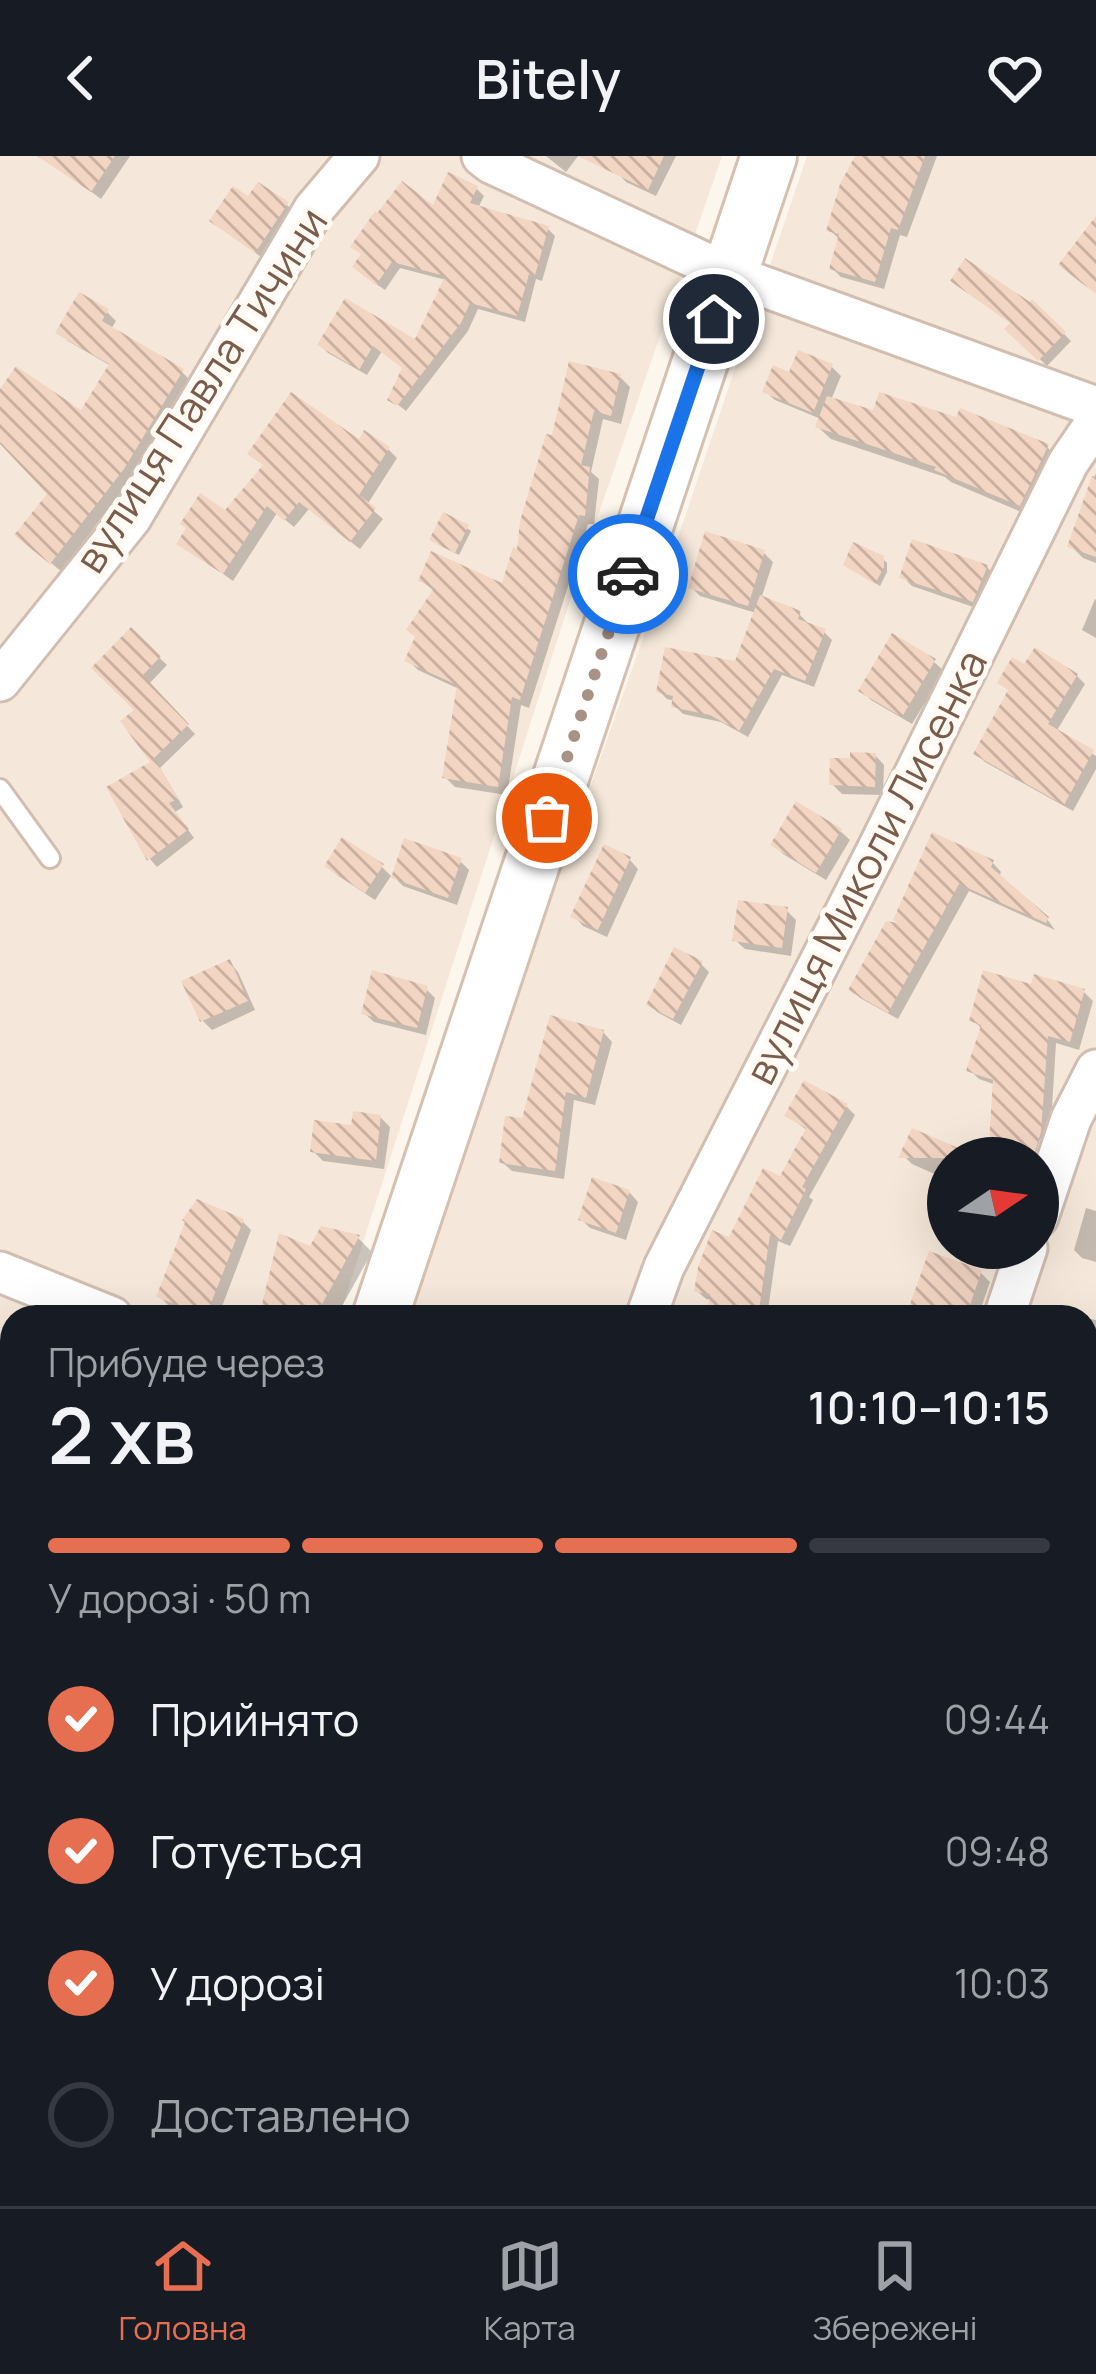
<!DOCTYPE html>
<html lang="uk">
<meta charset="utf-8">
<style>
body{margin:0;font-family:Manrope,sans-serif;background:#20242c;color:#f1f3f6;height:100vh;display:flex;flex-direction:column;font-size:45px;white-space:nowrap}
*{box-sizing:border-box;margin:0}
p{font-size:39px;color:#9ea1a6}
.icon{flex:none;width:66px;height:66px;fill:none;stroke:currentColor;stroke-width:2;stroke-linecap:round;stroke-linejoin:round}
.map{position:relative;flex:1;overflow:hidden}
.drawer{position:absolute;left:0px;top:1149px;width:1098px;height:903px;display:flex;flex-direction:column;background:#171b24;border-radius:36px 36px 0 0;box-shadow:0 12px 48px #0002}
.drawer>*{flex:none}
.needle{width:78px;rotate:77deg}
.buttons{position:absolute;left:927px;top:981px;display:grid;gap:24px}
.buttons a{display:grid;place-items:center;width:132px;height:132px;border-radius:50%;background:#171b24;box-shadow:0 12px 48px #0002;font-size:60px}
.pin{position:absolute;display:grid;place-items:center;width:102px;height:102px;color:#fff;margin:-51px;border:6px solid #fff;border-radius:50%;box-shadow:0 3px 12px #0007}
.courier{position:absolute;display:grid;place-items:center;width:120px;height:120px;margin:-60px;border:9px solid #1a73e8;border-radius:50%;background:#fff;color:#222;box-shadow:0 3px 15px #0007}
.head em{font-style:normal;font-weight:600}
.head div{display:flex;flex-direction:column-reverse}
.head{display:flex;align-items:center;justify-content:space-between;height:204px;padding:0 48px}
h1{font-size:78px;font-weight:600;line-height:90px}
.bar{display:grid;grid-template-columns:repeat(4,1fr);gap:18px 12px;align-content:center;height:144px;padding:0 48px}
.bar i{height:15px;border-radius:9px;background:#363941}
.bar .active{background:#e76f51}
.bar p{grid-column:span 4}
ol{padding:0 48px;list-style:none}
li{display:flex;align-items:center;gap:36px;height:132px}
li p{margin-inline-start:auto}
li .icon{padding:12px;border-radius:50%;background:#e76f51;color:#fff;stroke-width:4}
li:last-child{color:#9ea1a6}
li i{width:66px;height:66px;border:6px solid #363941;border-radius:50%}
header{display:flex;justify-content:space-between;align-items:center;height:156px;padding:0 48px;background:#171b24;font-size:54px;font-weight:600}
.tab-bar{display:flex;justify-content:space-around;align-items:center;height:168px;border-top:3px solid #363941;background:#171b24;font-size:33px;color:#9ea1a6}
.tab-bar a{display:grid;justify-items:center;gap:6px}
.tab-bar .active{color:#e76f51}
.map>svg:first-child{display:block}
.residential{fill:#f5e8da;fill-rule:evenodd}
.shadow{fill:#0003}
.building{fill:url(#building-back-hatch)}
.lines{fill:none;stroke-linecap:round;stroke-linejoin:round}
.service-casing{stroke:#d1beb0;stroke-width:24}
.minor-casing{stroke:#d1beb0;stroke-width:45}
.secondary-casing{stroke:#d6c0b0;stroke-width:60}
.service{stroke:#fff;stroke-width:18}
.minor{stroke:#fff;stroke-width:39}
.secondary{stroke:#fff;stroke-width:54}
.done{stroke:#a89285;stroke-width:12;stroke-dasharray:0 21.6}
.route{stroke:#1a73e8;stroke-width:15}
.labels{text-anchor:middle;stroke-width:10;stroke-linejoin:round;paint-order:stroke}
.street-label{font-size:42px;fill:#7a5c4d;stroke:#fffaf3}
</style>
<header><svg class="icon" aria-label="back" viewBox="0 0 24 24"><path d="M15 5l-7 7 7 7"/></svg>Bitely<svg class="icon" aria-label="heart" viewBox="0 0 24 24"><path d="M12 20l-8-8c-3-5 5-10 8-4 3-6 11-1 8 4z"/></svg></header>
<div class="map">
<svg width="1096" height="2050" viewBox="0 0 1096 2050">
<defs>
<pattern id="building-back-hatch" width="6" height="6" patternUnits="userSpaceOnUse" patternTransform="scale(3)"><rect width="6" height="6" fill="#f3d5c3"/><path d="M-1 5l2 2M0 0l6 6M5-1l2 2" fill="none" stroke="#cab0a1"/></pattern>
</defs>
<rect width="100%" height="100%" fill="#fdf6ec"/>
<g class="residential">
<path d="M0,0h722l-134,389 -249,772h-327v879h33l-4,10h-41z"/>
<path d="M807,0h289v2050h-977l3,-10h964v-879h-685l255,-715zM948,1002h90v90h-90z"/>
</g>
<g class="shadow">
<path d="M59,0h71l-29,43 -47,-35z"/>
<path d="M546,0h32l-12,16z"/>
<path d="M626,0h50l-20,40 -30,-14 -8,-9z"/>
<path d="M859,0h78l-30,81 -7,-2 -16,54 -43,-12 -9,-9 8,-28 -10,-10z"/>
<path d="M477,33l7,7 -6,12 69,20 8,8 -13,45 -6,-2 -11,43 -47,-13 -10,22 -62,80 -15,-12 14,-30 -23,-18 -15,24 -39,-22 -8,-8 97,-1 29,-64 -46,-12 -15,22 -22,-15 71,-65z"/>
<path d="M249,45l38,4 9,9 -31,46 -52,-39z"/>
<path d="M1033,147l38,38 -24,25 -39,-37z"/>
<path d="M107,156l9,9 -5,8 71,43 9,9 -59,97 -71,93 -34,-27 24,-50 -51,-67v-32l82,20 29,-49 -43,-25 -9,-9z"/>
<path d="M832,211l9,9 -10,24 44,14 172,33 13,13 -27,57 -82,-35 -6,-5 -114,-38 -13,-12 3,-8 -46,-19 -10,-9 26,-15z"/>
<path d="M620,221l10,10 -9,37 -18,-5 -12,53 8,7 -5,45h-6l-59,184 -8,-3 -14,90 -52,-8 -10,-10 14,-88 -41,-19 -10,-10 27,-68 -13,-11 82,6 15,-33 35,-116z"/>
<path d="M360,287l28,6 9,9 -30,47 16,14 -23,30 -51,-40 -15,18 -17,-14 -44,68 -53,-38 46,-29z"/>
<path d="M1096,317v90l-13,-5 -12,-12z"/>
<path d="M467,372l4,3 -12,24 -22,-11z"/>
<path d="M763,396l10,10 -12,37 38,15 8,8 -1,3 18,7 8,8 -18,47 -32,-12 -34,62 -27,-15 -38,-8 -8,-8v-5l-8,-2 -8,-8 78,-26 19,-52 -56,-17 -9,-9z"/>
<path d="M883,403l4,4v9l-7,14 -30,-18z"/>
<path d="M987,411l9,10 -14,33 -70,-24 -9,-9z"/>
<path d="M1095,443l1,1v38l-14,-8z"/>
<path d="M131,475l36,34 -19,20 47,49 -35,34 23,39 -8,5 19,26 -37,29 -7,-8 -40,-70 44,-26 -30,-42 15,-11z"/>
<path d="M934,506l10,9 -32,53 -41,-24 -9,-9z"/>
<path d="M1025,512l52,8 8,8 -29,48 40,24v13l-23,42 -88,-49 -8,-8z"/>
<path d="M875,599l9,10 -1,30 -41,-1 -10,-10z"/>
<path d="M840,675l10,9 -24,40 -43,-26 -9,-9z"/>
<path d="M629,703l9,10 -31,68 -24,-11 -9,-10z"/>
<path d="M460,705l9,9 -12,35 -54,-19 -9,-9z"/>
<path d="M992,706l9,10 -2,5 48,42 8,11 -86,-39 -71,128 -38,-21 -9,-9 54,-63 -8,-7z"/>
<path d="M327,710l55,1 9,9 -16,24 -38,-25z"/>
<path d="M786,754l10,10 -5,36 -46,-7 -10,-9z"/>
<path d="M229,806l9,10 17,38 -43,20 -10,-10z"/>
<path d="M701,808l8,8 -28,53 -24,-13 -8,-8z"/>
<path d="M1033,832l51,4 9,9 -14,49 -23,-7 -6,96h-10l-6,19h-43l5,-73 -17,-6 -9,-9 13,-40 -10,-10z"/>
<path d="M426,833l9,9 -9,37 -52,-13 -10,-9z"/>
<path d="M603,876l9,10 -17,63 -21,-5 -10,79 -52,-8 -10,-9 23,-40z"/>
<path d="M846,950l9,9 -46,82 4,3 -23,46 -12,-5 -11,76h-58l3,-17 -6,-1 -9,-8 34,-51 51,-60 26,-49 -20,-15z"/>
<path d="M380,961l10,10 -6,42 -61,-8 -10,-10 41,-23z"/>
<path d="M941,988l47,14h-40v22l-36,-16 -9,-9z"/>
<path d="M629,1036l9,10 -12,38 -36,-12 -9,-9z"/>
<path d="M1086,1052l10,3v51l-14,-4 -8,-8z"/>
<path d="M242,1065l9,9 -33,87h-20l-29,-11 -10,-10z"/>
<path d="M358,1082l14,14 -36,65h-74l49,-67z"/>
<path d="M981,1117l9,9 -12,35h-51l-14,-11z"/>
<path d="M1049,1154l32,7h-34z"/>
<path d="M1086,1162l10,2v58l-10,-2z"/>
<path d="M0,1259l12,12v21l-12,38z"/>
<path d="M1086,1271l10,3v46l-10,-3z"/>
<path d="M0,1358l12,10v42l-4,13 -8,-3z"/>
<path d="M1096,1370v68l-2,3 -8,-6v-63l9,2z"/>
<path d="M1093,1520h3v54l-7,-6z"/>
<path d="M1086,1779l10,1v95l-10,-4z"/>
<path d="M1086,2015l10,3v32h-108l-9,-9 107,-1z"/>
<path d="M524,2040h71l29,10h-103z"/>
</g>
<g class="building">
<path d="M37,0h78l-24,36z"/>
<path d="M578,0h86l-16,34z"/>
<path d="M855,0h70l-27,74 -7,-2 -16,54 -46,-13 10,-35 -13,-3 14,-47z"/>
<path d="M448,16l30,14 -8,17 79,23 -14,49 -6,-1 -12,42 -47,-13 -9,20 -64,83 -10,-6 15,-32 -29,-22 -14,24 -42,-25 28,-47 70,41 30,-63 -53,-14 -16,23 -24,-18 9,-13 -11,-7 25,-36 2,2 25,-32 31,24z"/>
<path d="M258,26l31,20 -34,51 -46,-32 24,-35 15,10z"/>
<path d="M1096,60v78l-38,-29z"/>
<path d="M965,102l65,44 2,-3 34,33 -28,29 -34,-32 6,-6 -60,-42z"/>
<path d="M79,136l30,17 -7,12 82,48 -60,100 -74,95 -36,-29 33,-41 -47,-50v-55l16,-23 65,44 28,-46 -54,-31z"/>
<path d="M798,194l35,14 -20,49 -51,-21 11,-27 16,7z"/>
<path d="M569,205l52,13 -10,42 -17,-5 -13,54 9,2 -5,49 -6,-1 -59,185 -8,-3 -14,90 -56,-9 15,-93 -53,-24 11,-24 -9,-7 28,-42 -16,-7 13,-30 71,32 11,-36 4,2 3,-28 26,-87 6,1z"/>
<path d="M291,236l68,47 5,-9 26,17 -31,48 17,13 -26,34 -51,-40 -15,19 -17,-15 -44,68 -47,-30 10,-16 -6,-4 20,-31 25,17 38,-45 -16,-11z"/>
<path d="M879,236l77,25 4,-9 89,36 -29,62 -86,-36 2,-3 -121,-40 12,-31 46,14z"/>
<path d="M1092,320l4,1v80l-29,-10z"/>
<path d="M443,356l26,13 -14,28 -26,-13z"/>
<path d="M705,375l60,19 -17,56 -60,-18z"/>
<path d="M912,383l76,26 -15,37 -74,-24z"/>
<path d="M853,386l31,14v11l-9,17 -32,-19z"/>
<path d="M760,439l41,16 -3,8 28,10 -21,52 -31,-12 -35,62 -29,-16 -39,-8 2,-11 -17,-4 9,-45 70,14z"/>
<path d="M131,471l30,29 -18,19 46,49 -38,37 4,-2 23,40 -9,4 20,26 -42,32 -41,-74 44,-25 -30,-41 14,-11 -43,-42z"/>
<path d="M892,477l44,26 -34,58 -44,-26z"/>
<path d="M1035,491l43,27 -30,50 46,26 -30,55 -91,-51 35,-64 -11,-7 15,-26 12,7z"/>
<path d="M850,596l26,1 -1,34 -46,-2 1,-27h20z"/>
<path d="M796,645l46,28 -26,44 -46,-28z"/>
<path d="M932,676l62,28 -3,7 58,50 -3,6 -87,-39 -71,129 -40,-23 38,-69 12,2 -5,-3z"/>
<path d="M342,681l42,27 -19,29 -41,-27z"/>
<path d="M404,682l58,20 -14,40 -57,-20z"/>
<path d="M604,688l27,13 -33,73 -28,-13z"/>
<path d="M738,744l50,7 -6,41 -50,-7z"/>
<path d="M674,791l29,14 -30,58 -27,-14z"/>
<path d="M230,803l18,42 -48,21 -19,-41z"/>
<path d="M372,814l56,16 -11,42 -56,-14z"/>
<path d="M983,814l48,14 3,-10 51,15 -15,53 -22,-6 -7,96 -8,26h-45l5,-78 -27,-9 15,-46 -12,-4z"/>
<path d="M550,859l54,15 -18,68 -20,-6 -11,79 -56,-8 6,-47 17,2z"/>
<path d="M804,924l44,24 -46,83 4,2 -25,51 -11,-5 -12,82h-52l4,-23 -16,-2 4,-25 14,-37 17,7 34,-69 17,8 26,-48 -22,-12z"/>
<path d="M353,955l28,4 -5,46 -66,-9 4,-32 37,5z"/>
<path d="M912,972l69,30h-83z"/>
<path d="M592,1021l38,13 -14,43 -38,-13z"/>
<path d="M197,1043l47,20 -38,97 -50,-19 29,-75 -3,-2z"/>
<path d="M321,1070l39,9 -45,82h-56l20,-84 31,13z"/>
<path d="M929,1095l53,19 -16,47h-27l-30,-10z"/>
</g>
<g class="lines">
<g class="service-casing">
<path id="service" d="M0,633l50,69"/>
</g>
<g class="minor-casing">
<g id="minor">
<path d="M482,0l9,7 238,111 367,133"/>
<path d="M0,525l131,-163 183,-309 45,-53"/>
<path d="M1038,1061l33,-98 25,-49"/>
<path d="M0,1116l112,45"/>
<path d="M646,1161l18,-50 214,-419 190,-385 28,-41"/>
<path d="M1004,1161l23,-69"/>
<path d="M1086,1474l10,1"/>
<path d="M0,1627l12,-36"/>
<path d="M0,1787l12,5"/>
<path d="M785,2040l33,10"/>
<path d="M485,2050l4,-10"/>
</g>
</g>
<g class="secondary-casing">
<g id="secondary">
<path d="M380,1161l389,-1161"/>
<path d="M84,2050l3,-10"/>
</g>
</g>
<use href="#service" class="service"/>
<use href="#minor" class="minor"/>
<use href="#secondary" class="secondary"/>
</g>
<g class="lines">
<path class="done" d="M547,662l81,-244"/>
<path class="route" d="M628,418l86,-255"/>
</g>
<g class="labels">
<g class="street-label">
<text transform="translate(201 234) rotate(-57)" y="15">вулиця Павла Тичини</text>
<text transform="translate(866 711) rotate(-63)" y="15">вулиця Миколи Лисенка</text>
</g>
</g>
</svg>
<div class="buttons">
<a><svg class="needle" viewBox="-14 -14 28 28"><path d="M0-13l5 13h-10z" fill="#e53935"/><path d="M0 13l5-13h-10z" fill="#9ea1a6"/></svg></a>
</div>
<div class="pin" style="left:547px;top:662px;background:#ea580c"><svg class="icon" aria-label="bag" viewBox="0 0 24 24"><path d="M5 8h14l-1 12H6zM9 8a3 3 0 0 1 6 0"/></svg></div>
<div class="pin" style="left:714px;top:163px;background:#1f2937"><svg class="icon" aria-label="home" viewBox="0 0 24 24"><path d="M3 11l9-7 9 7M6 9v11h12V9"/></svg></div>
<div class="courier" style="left:628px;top:418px"><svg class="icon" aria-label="car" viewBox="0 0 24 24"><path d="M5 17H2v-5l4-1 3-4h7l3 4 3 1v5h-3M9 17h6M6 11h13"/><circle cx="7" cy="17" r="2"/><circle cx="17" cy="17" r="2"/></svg></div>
<section class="drawer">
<div class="head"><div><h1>2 хв</h1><p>Прибуде через</p></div><em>10:10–10:15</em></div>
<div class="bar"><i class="active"></i><i class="active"></i><i class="active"></i><i></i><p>У дорозі · 50 m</p></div>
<ol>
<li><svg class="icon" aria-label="check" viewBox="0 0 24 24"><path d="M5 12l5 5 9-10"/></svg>Прийнято<p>09:44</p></li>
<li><svg class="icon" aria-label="check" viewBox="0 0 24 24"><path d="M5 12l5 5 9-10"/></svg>Готується<p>09:48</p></li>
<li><svg class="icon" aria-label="check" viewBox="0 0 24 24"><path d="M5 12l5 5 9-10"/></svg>У дорозі<p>10:03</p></li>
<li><i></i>Доставлено</li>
</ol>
</section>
</div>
<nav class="tab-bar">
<a class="active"><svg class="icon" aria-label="home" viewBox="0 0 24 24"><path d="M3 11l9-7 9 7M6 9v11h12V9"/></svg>Головна</a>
<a><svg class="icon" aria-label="map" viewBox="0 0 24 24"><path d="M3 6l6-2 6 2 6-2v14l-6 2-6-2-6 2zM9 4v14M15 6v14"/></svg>Карта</a>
<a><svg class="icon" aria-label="saved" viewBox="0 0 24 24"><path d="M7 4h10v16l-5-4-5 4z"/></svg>Збережені</a>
</nav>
